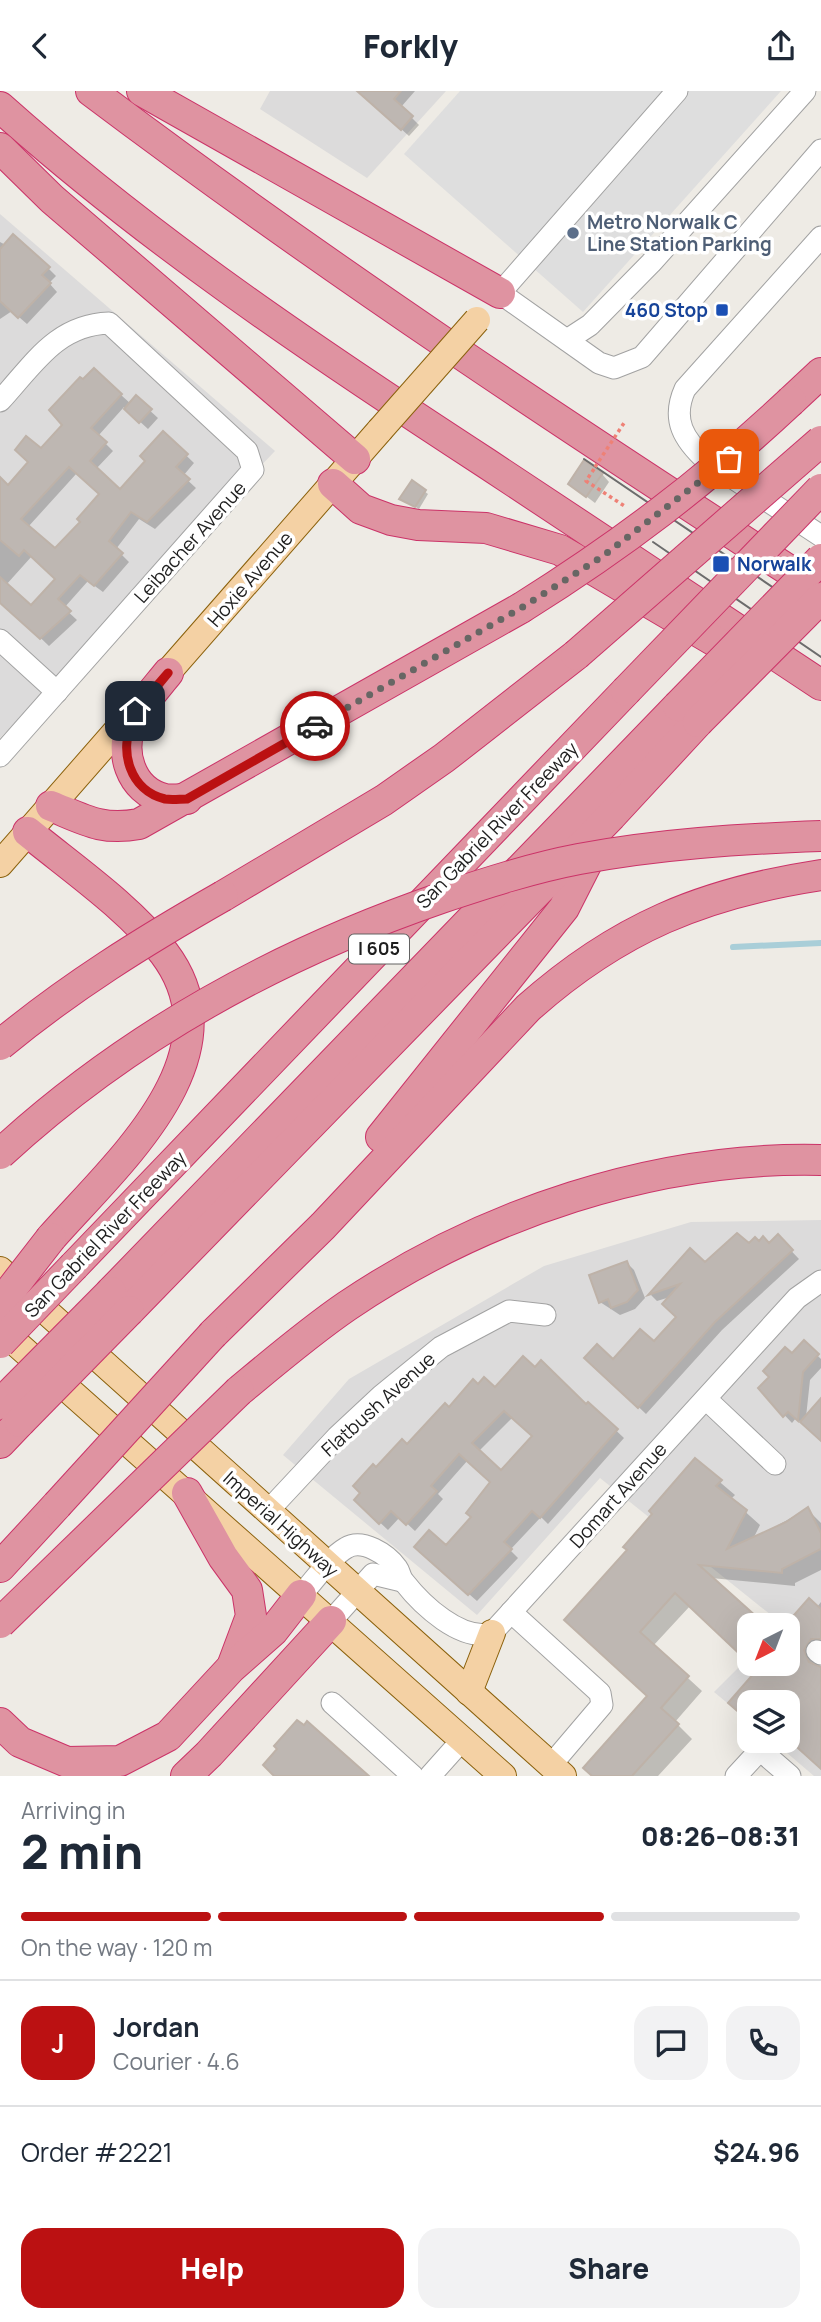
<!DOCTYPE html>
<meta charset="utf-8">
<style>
body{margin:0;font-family:Manrope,sans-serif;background:#f2f2f3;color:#1f2937;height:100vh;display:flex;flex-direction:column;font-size:26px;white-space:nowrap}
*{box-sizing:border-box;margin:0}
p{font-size:23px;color:#747a83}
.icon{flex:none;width:38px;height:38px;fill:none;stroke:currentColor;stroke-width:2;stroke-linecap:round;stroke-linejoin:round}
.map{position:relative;height:1685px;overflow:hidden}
.side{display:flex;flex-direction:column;background:#fff;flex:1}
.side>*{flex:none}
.needle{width:46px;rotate:222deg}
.fabs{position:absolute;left:737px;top:1522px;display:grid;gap:14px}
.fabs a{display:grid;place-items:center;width:63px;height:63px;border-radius:14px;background:#fff;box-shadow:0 7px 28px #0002;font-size:35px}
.pin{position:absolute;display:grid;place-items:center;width:60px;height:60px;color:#fff;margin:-30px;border-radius:14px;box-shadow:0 4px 10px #0006}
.courier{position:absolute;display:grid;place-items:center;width:70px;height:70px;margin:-35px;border:5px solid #bb1112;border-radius:50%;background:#fff;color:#222;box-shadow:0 2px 9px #0007}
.headline em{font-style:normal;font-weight:800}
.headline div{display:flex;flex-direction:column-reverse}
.headline{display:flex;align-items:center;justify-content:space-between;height:119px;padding:0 21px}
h1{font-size:46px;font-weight:800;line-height:52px}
.bar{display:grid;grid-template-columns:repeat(4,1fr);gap:10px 7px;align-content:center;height:84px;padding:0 21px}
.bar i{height:9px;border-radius:5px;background:#e0e1e3}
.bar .current{background:#bb1112}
.bar p{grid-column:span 4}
.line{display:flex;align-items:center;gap:18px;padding:0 21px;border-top:2px solid #e0e1e3}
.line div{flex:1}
.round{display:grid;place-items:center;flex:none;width:74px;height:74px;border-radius:21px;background:#f2f2f3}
.cta{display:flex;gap:14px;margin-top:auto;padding:14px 21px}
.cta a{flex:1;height:80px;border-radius:21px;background:#bb1112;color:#fff;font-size:28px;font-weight:800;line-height:80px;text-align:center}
.cta a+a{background:#f2f2f3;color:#1f2937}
header{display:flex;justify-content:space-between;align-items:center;height:91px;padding:0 21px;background:#fff;font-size:32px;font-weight:800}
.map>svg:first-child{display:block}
.residential{fill:#dcdbdb}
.parking{fill:#dedede}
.shadow{fill:#0003;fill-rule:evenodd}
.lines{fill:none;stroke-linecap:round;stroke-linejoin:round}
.stream{stroke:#a9ced8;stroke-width:6}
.building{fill:#beb7b2;stroke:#beb2a8;stroke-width:2;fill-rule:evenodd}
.minor-casing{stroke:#a2a2a2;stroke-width:23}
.major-casing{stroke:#8b610c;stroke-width:28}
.highway-casing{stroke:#cb3368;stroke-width:32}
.path{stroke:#ee8176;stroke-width:3.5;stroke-dasharray:3.5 3.5;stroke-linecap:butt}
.minor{stroke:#fff;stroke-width:21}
.major{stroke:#f4d1a4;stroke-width:26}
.highway{stroke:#df93a1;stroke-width:30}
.tram{stroke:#6c6c6c;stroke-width:2}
.major-bridge-casing{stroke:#8b610c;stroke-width:28;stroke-linecap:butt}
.highway-bridge-casing{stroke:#cb3368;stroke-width:32;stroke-linecap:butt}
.path-bridge{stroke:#ee8176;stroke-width:3.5;stroke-dasharray:3.5 3.5;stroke-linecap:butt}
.major-bridge{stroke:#f4d1a4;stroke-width:26}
.highway-bridge{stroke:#df93a1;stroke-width:30}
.done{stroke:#676664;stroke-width:7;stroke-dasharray:0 12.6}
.route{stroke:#bb1112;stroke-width:9}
.service-dot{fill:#5c6f8a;stroke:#fff;stroke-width:2.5}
.transit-dot{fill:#1a4fb4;stroke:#fff;stroke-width:2.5}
.labels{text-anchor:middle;stroke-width:7;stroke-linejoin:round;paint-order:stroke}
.shield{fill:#fff;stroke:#626262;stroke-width:2}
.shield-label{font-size:18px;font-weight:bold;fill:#1e1e1e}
.service-label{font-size:19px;font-weight:bold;fill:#4e5e75;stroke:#fff;text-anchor:start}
.transit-label{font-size:19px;font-weight:bold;fill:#164399;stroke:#fff;text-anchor:end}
.street-label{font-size:19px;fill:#1e1e1e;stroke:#fff}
</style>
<header><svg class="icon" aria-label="back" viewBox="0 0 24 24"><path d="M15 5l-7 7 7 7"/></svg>Forkly<svg class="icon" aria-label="share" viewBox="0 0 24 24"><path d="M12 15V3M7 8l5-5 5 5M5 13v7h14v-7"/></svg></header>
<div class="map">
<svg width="821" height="1685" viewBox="0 0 821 1685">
<rect width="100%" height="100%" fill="#eeebe5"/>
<g class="residential">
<path d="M270,0h176l-79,87 -107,-69z"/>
<path d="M0,123l275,237 -275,287z"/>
<path d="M821,1129v556h-7l-41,-35h15v-38h-39v18l-35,-29 35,-35v7h39v-38h-8l1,-3 -181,-145 -123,137 -194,-160 66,-76 195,-113 147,-44z"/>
</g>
<path class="parking" d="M460,0h321l-198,221 -179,-158z"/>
<g class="shadow">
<path d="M359,0h56l-14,16 18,18 -10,11z"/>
<path d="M0,151l48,26 8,8 -7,7 8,9 -30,32 -15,-13 -12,8z"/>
<path d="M121,304l10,9 5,-6 22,20 -10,11 -24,-22 -26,29 15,15 -17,18 24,23 28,-31 15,-28 31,30 -11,13 13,12 -41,41 -16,-10 -23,30 13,13 -26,30 -15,-11 -24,27 13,12 -28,26 -49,-47v-119l8,7 33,-36zM77,382l24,22 -18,27 -27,29 -28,-24zM32,465l25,23 -25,29 -26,-23z"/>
<path d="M602,383l7,8 -14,21 -25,-19z"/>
<path d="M413,392l15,11 -9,15 -17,-10z"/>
<path d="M778,1146l21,22 -77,71 -76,84 -59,-56 26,3 41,-17 24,-27 -8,-20 -13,4 -6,-6 39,-44 15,13 44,-19h20z"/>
<path d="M627,1172l7,7 11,28 -10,11 -15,6 -20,-13z"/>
<path d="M804,1252l17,16v9l-11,12 -4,37 15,-16v39l-25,-22 -4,5 -32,-34z"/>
<path d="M479,1295l107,20 2,-2 36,34 -76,86 -7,-7 -31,33 8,8 -41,43 -54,-47 23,-7 27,-30 19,-35 -24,-22 -30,34 5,5 -28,32 -15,-14 -12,13 -32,-30 21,-31zM513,1326l21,19 -32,36 -23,-21z"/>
<path d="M695,1370l40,34 -4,4 29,26 -7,14 54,-30 14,14v47l-26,13v3l-84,-8 44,40 5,-5 14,13h-25v35l-59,-55 -37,40 49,45 -27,31 17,17 -34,37h-65l56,-79 -20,-147z"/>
<path d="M821,1511v57l-4,4 4,4v101l-33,-31v-34h-39v17l-19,-18 29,-32 -6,-6h35l-2,-38 21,-23 10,4z"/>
</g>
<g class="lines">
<path class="stream" d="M733,856l88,-4"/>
</g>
<g class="building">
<path d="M357,0h44l-7,8 19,17 -12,14z"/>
<path d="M13,143l37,33 -8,8 9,8 -33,35 -18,-17v-52z"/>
<path d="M94,277l28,26 -31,34 16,14 -17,19 30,28 25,-28 -5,-5 23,-25 25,23 -12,13 14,12 -43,43 -16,-10 -22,29 14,12 -29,33 -14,-11 -22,24 13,12 -31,28 -40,-36v-26l31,28 24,-26 -31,-29 -5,6 -19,-16v-63l8,8 20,-23 -13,-12 11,-14 15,12 21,-23 -13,-15 31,-33 3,2zM69,376l30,27 -22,25 3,3 -25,26 -34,-29z"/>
<path d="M136,304l16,14 -13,14 -15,-14z"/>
<path d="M584,369l19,13 -17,24 -18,-13z"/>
<path d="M412,389l14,10 -11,17 -16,-8z"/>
<path d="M737,1142l12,10 6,-6 4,4 4,-5 6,7 9,-9 15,16 -78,72 -77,86 -54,-50 13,-14 16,15 27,-30 14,12 22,-24 -14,-13 18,-20 -32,11 42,-47 15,14z"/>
<path d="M627,1170l11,29 -11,12 -16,6 -3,-9 -9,4 -10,-28z"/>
<path d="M804,1249l15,14 -16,18 -5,49 -10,-9 -5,5 -25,-29 11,-11 -6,-6 22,-24 7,6z"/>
<path d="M523,1265l12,11 6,-7 45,44 2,-2 30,27 -78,89 -8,-7 -28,31 8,7 -44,46 -54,-48 15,-17 17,15 25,-28 -5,-4 24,-31 -31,-28 -28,32 6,5 -31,34 -15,-14 -12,13 -25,-24 6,-7 -7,-7 20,-22 3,3 26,-28 5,5 38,-41 4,4 24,-28 5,5 6,-7 11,10zM504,1320l28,25 -31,34 -29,-27z"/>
<path d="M821,1307v43l-21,-19z"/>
<path d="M695,1367l27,22 -6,6 31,24 -20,39 59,-27 22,-15 13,26v16l-39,20v4l-83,-8 68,61h-18v37l-74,-70 -35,39 49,44 -28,32 18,16 -47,52h-40l-9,-8 64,-72 -83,-76 63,-70 -4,-3 29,-33 -3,-3z"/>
<path d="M809,1507l12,11v30h-10l-7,11 5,12 12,5v102l-33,-30v-36h-39v18l-21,-18 34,-39h26v-42z"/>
<path d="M297,1629l7,5 3,-4 62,55h-95l-11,-11 14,-16 -3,-3z"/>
</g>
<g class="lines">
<g class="minor-casing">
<g id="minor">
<path d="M677,0l-177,202 99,70 15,5 28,-11 179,-207"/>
<path d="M821,146l-136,152c-14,31 -1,51 22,72l114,75"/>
<path d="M567,249l23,-15 61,-62 154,-172"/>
<path d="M0,310c34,-37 56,-76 109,-78l138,128 6,19 -253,286"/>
<path d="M0,549l57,52"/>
<path d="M706,1308l69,65"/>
<path d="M267,1421l70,-75 44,-41 60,-49 68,-36 36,4"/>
<path d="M301,1504c13,-14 28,-37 45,-47 16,-10 41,6 51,20 3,4 3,10 7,14 18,23 57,60 88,51l305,-335 24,-17"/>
<path d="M511,1521l89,81 2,12 -51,60"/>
<path d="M331,1530l42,-47 29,7"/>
<path d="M817,1560l4,3"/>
<path d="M332,1612l81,73"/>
<path d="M430,1685l33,-37"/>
<path d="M736,1685l24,-26 30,26"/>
</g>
</g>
<g class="major-casing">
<g id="major">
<path d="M0,773l380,-434"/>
<path d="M0,1179l563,506"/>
<path d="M0,1238l503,447"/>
<path d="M469,1601l23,-59"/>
</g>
</g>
<g class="highway-casing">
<g id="highway">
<path d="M91,0c235,177 482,340 730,500"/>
<path d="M142,0l358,202"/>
<path d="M0,16c150,134 317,246 486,356 112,74 223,148 335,222"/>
<path d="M0,57l52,51 303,260"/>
<path d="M791,310l30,-28"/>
<path d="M333,393l28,25 30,11 27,5 68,3 74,22 192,113"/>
<path d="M168,582c-12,15 -27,31 -35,48 -15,29 -3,70 32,78 7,1 15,0 22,0"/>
<path d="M51,715c34,14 51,25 88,18l382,-216"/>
<path d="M28,741c44,36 102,76 136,121 78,103 -48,211 -113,285"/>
<path d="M223,805l161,-96 60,-42 132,-103"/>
<path d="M381,1046l183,-229 33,-65"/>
<path d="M74,1175l552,-575"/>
<path d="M111,1201l567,-586"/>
<path d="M129,1220l482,-495 87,-94"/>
<path d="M213,1243l110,-108 205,-218c90,-80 175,-115 293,-133"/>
<path d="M239,1300c35,-29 70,-59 108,-85 136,-92 308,-150 474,-146"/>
<path d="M0,1352l20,-21"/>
<path d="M187,1402l36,64 24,33 4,26 -18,48"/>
<path d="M0,1476l57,-62"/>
<path d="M0,1632l20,19 47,20 53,-1 48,-25 63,-68 42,-37 28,-36"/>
<path d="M186,1685l23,-22 122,-133"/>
</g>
</g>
<path class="path" d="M594,378l-8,12 40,26"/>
<use href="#minor" class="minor"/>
<use href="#major" class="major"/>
<use href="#highway" class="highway"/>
<g class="tram">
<path d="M584,368l237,161"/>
<path d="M653,451l168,115"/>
</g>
<g class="major-bridge-casing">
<path id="major-bridge" d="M380,339l97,-110"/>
</g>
<g class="highway-bridge-casing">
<g id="highway-bridge">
<path d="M521,517c102,-64 182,-125 270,-207"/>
<path d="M576,564l245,-214"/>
<path d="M626,600l195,-202"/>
<path d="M678,615l143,-147"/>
<path d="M698,631l123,-124"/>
<path d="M0,954c70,-58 144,-104 223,-149"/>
<path d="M0,1063c127,-117 278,-200 441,-256 45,-15 91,-30 138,-39 80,-15 160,-20 242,-23"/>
<path d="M0,1220l13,-24 38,-49"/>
<path d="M0,1252l74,-77"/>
<path d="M0,1313l111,-112"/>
<path d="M20,1331l109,-111"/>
<path d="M57,1414l156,-171"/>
<path d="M0,1532l239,-232"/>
</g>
</g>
<path class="path-bridge" d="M595,376l29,-44"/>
<use href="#major-bridge" class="major-bridge"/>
<use href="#highway-bridge" class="highway-bridge"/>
</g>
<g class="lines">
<path class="done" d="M315,635l206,-118 82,-52 126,-97"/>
<path class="route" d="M135,620l33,-38c-12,15 -27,31 -35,48 -15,29 -3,70 32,78 7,1 15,0 22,0l128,-73"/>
</g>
<circle class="service-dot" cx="573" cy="142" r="7"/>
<g class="transit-dot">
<rect x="715" y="212" width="14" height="14" rx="3.5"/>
<rect x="712" y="464" width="18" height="18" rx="3.5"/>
</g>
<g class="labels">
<rect class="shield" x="349" y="843.5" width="60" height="29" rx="5"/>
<g class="shield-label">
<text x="379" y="864">I 605</text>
</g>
<g class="service-label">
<text x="587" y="138">Metro Norwalk C<tspan x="587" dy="22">Line Station Parking</tspan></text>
</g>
<g class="transit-label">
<text x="708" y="226">460 Stop</text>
<text x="737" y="480" text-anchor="start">Norwalk</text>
</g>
<g class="street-label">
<text transform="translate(190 451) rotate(-48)" y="7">Leibacher Avenue</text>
<text transform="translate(250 488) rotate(-49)" y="7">Hoxie Avenue</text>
<text transform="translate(497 734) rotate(-46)" y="7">San Gabriel River Freeway</text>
<text transform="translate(105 1143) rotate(-46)" y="7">San Gabriel River Freeway</text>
<text transform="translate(378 1313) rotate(-42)" y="7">Flatbush Avenue</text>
<text transform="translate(618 1404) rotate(-48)" y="7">Domart Avenue</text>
<text transform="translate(281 1433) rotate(42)" y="7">Imperial Highway</text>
</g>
</g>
</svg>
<div class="fabs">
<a><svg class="needle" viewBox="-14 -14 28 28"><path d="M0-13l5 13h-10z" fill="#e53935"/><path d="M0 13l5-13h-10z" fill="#747a83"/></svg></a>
<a><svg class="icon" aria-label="layers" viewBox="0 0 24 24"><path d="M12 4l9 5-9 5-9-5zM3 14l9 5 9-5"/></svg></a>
</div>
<div class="pin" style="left:729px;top:368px;background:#ea580c"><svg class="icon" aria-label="bag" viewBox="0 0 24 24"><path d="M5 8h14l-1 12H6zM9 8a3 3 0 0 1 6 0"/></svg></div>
<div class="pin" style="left:135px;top:620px;background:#1f2937"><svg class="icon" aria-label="home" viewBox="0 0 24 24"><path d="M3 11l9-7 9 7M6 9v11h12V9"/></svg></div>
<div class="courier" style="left:315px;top:635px"><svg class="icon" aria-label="car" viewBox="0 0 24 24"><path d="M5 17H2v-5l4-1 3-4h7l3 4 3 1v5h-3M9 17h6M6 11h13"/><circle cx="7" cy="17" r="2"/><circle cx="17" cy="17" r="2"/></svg></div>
</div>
<section class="side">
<div class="headline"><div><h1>2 min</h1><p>Arriving in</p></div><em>08:26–08:31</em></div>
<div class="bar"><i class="current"></i><i class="current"></i><i class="current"></i><i></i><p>On the way · 120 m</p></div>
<div class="line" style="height:126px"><b class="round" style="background:#bb1112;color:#fff">J</b><div><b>Jordan</b><p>Courier · 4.6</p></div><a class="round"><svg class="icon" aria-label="chat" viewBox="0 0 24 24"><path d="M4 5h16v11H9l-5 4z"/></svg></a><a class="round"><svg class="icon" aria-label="phone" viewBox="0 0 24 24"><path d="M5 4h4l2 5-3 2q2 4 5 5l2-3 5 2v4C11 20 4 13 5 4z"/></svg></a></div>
<div class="line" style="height:91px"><div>Order #2221</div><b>$24.96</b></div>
<div class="cta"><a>Help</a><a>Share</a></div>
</section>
